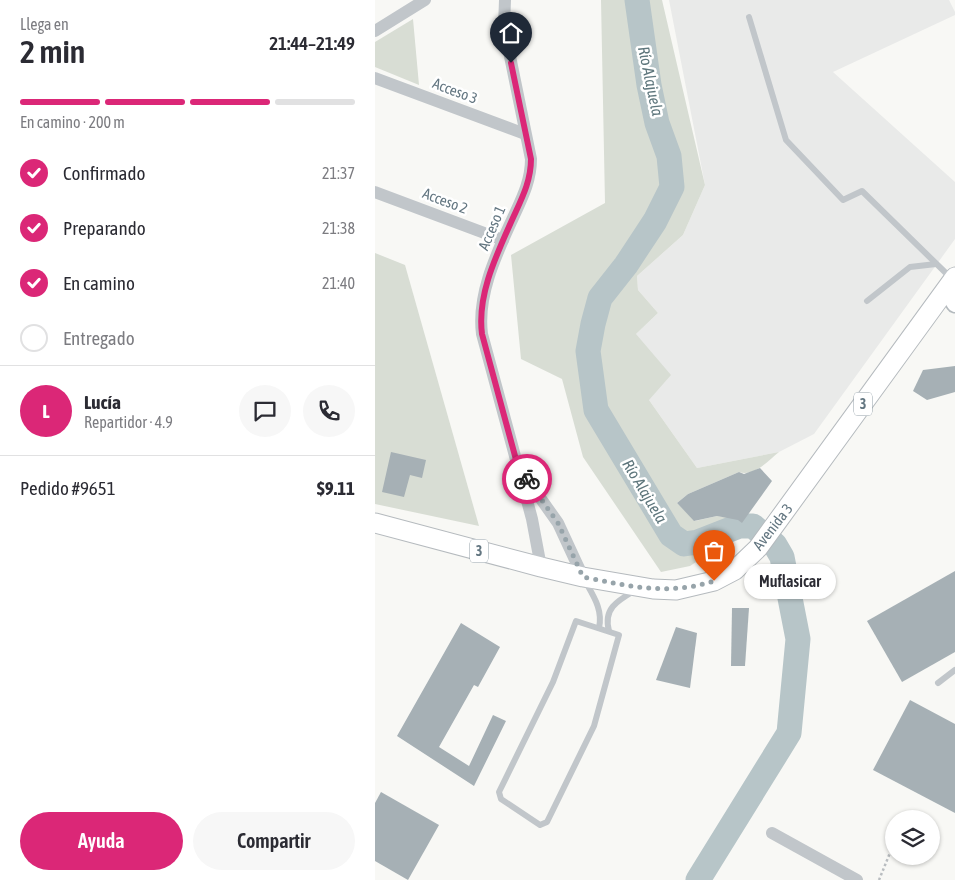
<!DOCTYPE html>
<html lang="es">
<meta charset="utf-8">
<style>
body{margin:0;font-family:"Asap Condensed",sans-serif;background:#f7f7f7;color:#2b2b33;height:100vh;display:flex;flex-direction:column;font-size:19px;white-space:nowrap}
*{box-sizing:border-box;margin:0}
p{font-size:16px;color:#7c7c81}
.icon{flex:none;width:28px;height:28px;fill:none;stroke:currentColor;stroke-width:2;stroke-linecap:round;stroke-linejoin:round}
.map{position:relative;flex:1;overflow:hidden}
.drawer{display:flex;flex-direction:column;background:#fff;width:375px}
.drawer>*{flex:none}
.buttons{position:absolute;left:510px;top:810px;display:grid;gap:10px}
.buttons a{display:grid;place-items:center;width:55px;height:55px;border-radius:50%;background:#fff;box-shadow:0 1px 4px #0004;font-size:25px}
.pin{position:absolute;display:grid;place-items:center;width:42px;height:42px;color:#fff;margin:-51px -21px;border-radius:50% 50% 50% 0;rotate:-45deg;box-shadow:0 0 5px #0007}
.pin .icon{rotate:45deg}
.courier{position:absolute;display:grid;place-items:center;width:50px;height:50px;margin:-25px;border:4px solid #db2777;border-radius:50%;background:#fff;color:#222;box-shadow:0 1px 6px #0007}
.bubble{position:absolute;height:35px;border-radius:18px;background:#fff;box-shadow:0 1px 4px #0004;font-size:16px;font-weight:600;line-height:35px;text-align:center}
.headline em{font-style:normal;font-weight:600}
.headline div{display:flex;flex-direction:column-reverse}
.headline{display:flex;align-items:center;justify-content:space-between;height:85px;padding:0 20px}
h1{font-size:32px;font-weight:600;line-height:38px}
.bar{display:grid;grid-template-columns:repeat(4,1fr);gap:8px 5px;align-content:center;height:60px;padding:0 20px}
.bar i{height:6px;border-radius:4px;background:#e1e1e2}
.bar .selected{background:#db2777}
.bar p{grid-column:span 4}
.line{display:flex;align-items:center;gap:12px;padding:0 20px;border-top:1px solid #e1e1e2}
.line div{flex:1}
.round{display:grid;place-items:center;flex:none;width:52px;height:52px;border-radius:26px;background:#f7f7f7}
ol{padding:0 20px;list-style:none}
li{display:flex;align-items:center;gap:15px;height:55px}
li p{margin-inline-start:auto}
li .icon{padding:5px;border-radius:50%;background:#db2777;color:#fff;stroke-width:4}
li:last-child{color:#7c7c81}
li i{width:28px;height:28px;border:2px solid #e1e1e2;border-radius:50%}
.cta{display:flex;gap:10px;margin-top:auto;padding:10px 20px}
.cta a{flex:1;height:58px;border-radius:30px;background:#db2777;color:#fff;font-size:20px;font-weight:600;line-height:58px;text-align:center}
.cta a+a{background:#f7f7f7;color:#2b2b33}
main{display:flex;flex:1;min-height:0}
.map>svg:first-child{display:block}
.built{fill:#e9eae9}
.green{fill:#d8ddd4}
.lines{fill:none;stroke-linecap:round;stroke-linejoin:round}
.river{stroke:#b7c5c8;stroke-width:25}
.building{fill:#a6b0b5}
.secondary-casing{stroke:#b4babe;stroke-width:19}
.primary-casing{stroke:#b5babe;stroke-width:21}
.path{stroke:#b9bdc0;stroke-width:2.5;stroke-dasharray:2.5 2.5;stroke-linecap:butt}
.lane{stroke:#c1c6ca;stroke-width:6}
.street{stroke:#c1c6ca;stroke-width:12}
.secondary{stroke:#fff;stroke-width:16}
.primary{stroke:#fff;stroke-width:19}
.done{stroke:#97a4aa;stroke-width:5;stroke-dasharray:0 9}
.route{stroke:#db2777;stroke-width:6}
.labels{text-anchor:middle;stroke-width:5;stroke-linejoin:round;paint-order:stroke}
.shield{fill:#fff;stroke:#929fa7;stroke-width:1}
.shield-label{font-size:14px;font-weight:bold;fill:#637681}
.street-label{font-size:15px;fill:#637681;stroke:#fff}
.water-label{font-size:16px;font-style:italic;fill:#5e767c;stroke:#fff}
</style>
<main>
<section class="drawer">
<div class="headline"><div><h1>2 min</h1><p>Llega en</p></div><em>21:44–21:49</em></div>
<div class="bar"><i class="selected"></i><i class="selected"></i><i class="selected"></i><i></i><p>En camino · 200 m</p></div>
<ol>
<li><svg class="icon" aria-label="check" viewBox="0 0 24 24"><path d="M5 12l5 5 9-10"/></svg>Confirmado<p>21:37</p></li>
<li><svg class="icon" aria-label="check" viewBox="0 0 24 24"><path d="M5 12l5 5 9-10"/></svg>Preparando<p>21:38</p></li>
<li><svg class="icon" aria-label="check" viewBox="0 0 24 24"><path d="M5 12l5 5 9-10"/></svg>En camino<p>21:40</p></li>
<li><i></i>Entregado</li>
</ol>
<div class="line" style="height:90px"><b class="round" style="background:#db2777;color:#fff">L</b><div><b>Lucía</b><p>Repartidor · 4.9</p></div><a class="round"><svg class="icon" aria-label="chat" viewBox="0 0 24 24"><path d="M4 5h16v11H9l-5 4z"/></svg></a><a class="round"><svg class="icon" aria-label="phone" viewBox="0 0 24 24"><path d="M5 4h4l2 5-3 2q2 4 5 5l2-3 5 2v4C11 20 4 13 5 4z"/></svg></a></div>
<div class="line" style="height:65px"><div>Pedido #9651</div><b>$9.11</b></div>
<div class="cta"><a>Ayuda</a><a>Compartir</a></div>
</section>
<div class="map">
<svg width="580" height="880" viewBox="0 0 580 880">
<rect width="100%" height="100%" fill="#f8f8f5"/>
<path class="built" d="M294,0h280l6,12v3l-122,57 122,110v57l-141,195 -35,18 -82,16 -48,-68 -13,-66 22,-21 -20,-23 -1,-14 46,-41 22,-50z"/>
<g class="green">
<path d="M226,0h61l43,185 -22,50 -46,41 1,14 20,23 -22,21 35,41 -22,25 48,68 82,-16c-11,9 -25,25 -40,20l-51,22 -11,9 18,18 22,-5 41,5 -68,45 -29,6 -78,-115 -21,-78 -41,-20 -10,-104 94,-52z"/>
<path d="M38,19l6,66 -44,-18v-25z"/>
<path d="M0,253l30,12 74,261 -104,-22z"/>
</g>
<g class="lines">
<path class="river" d="M262,0l12,85 8,38 12,33 3,31 -17,34 -29,44 -26,33 -7,26 -5,27 8,59 75,125 13,9 14,-2 41,-16h14l22,19 7,12 16,82 -9,94 -91,147"/>
</g>
<g class="building">
<path d="M580,366v26l-28,8 -14,-9 10,-21z"/>
<path d="M16,452l35,8 -4,18 -12,-3 -6,22 -22,-5z"/>
<path d="M385,468l12,13 -30,42 -4,-3 -21,-4 -23,5 -17,-18 11,-9 51,-22 5,2z"/>
<path d="M580,571v81l-53,30 -35,-61z"/>
<path d="M357,608h17l-4,58h-14z"/>
<path d="M86,623l39,24 -22,40 -4,-2 -35,62 30,19 24,-51 13,6 -32,65 -77,-50z"/>
<path d="M301,627l21,6 -7,55 -34,-8z"/>
<path d="M535,700l45,24v89l-82,-43z"/>
<path d="M6,792l58,33 -31,55 -33,-19v-58z"/>
</g>
<g class="lines">
<g class="secondary-casing">
<path id="secondary" d="M571,289l9,15"/>
</g>
<g class="primary-casing">
<path id="primary" d="M0,523l166,44 42,10 70,12 23,1 38,-9 21,-11 23,-22 197,-271"/>
</g>
<path class="path" d="M504,880l15,-37"/>
<g class="lane">
<path d="M374,17l37,123 57,60 19,-9 90,88"/>
<path d="M492,301l43,-34 26,-3"/>
<path d="M210,581c9,16 18,29 14,47"/>
<path d="M201,621l43,14 -25,91 -47,96 -7,3 -39,-26 -2,-7 54,-110z"/>
<path d="M234,631c-6,-22 8,-30 25,-40"/>
<path d="M563,683l17,-13"/>
</g>
<g class="street">
<path d="M130,0l-1,27 27,132c0,23 -10,41 -19,61 -16,35 -35,75 -30,114l50,185 9,48"/>
<path d="M0,31l50,-31"/>
<path d="M0,78l150,56"/>
<path d="M0,192l128,48"/>
<path d="M149,475l34,48 25,54"/>
<path d="M397,833l85,47"/>
</g>
<use href="#secondary" class="secondary"/>
<use href="#primary" class="primary"/>
</g>
<g class="lines">
<path class="done" d="M152,479l31,44 25,54c46,9 84,19 131,4"/>
<path class="route" d="M136,63l20,96c0,23 -10,41 -19,61 -16,36 -35,75 -30,114l36,133 9,12"/>
</g>
<g class="labels">
<g class="shield">
<rect x="479" y="392.5" width="18" height="23" rx="4"/>
<rect x="95" y="539.5" width="18" height="23" rx="4"/>
</g>
<g class="shield-label">
<text x="488" y="409">3</text>
<text x="104" y="556">3</text>
</g>
<g class="street-label">
<text transform="translate(80 91) rotate(21)" y="5">Acceso 3</text>
<text transform="translate(70 201) rotate(21)" y="5">Acceso 2</text>
<text transform="translate(117 228) rotate(-67)" y="5">Acceso 1</text>
<text transform="translate(398 527) rotate(-52)" y="5">Avenida 3</text>
</g>
<g class="water-label">
<text transform="translate(276 81) rotate(78)" y="6">Río Alajuela</text>
<text transform="translate(270 491) rotate(59)" y="6">Río Alajuela</text>
</g>
</g>
</svg>
<div class="buttons">
<a><svg class="icon" aria-label="layers" viewBox="0 0 24 24"><path d="M12 4l9 5-9 5-9-5zM3 14l9 5 9-5"/></svg></a>
</div>
<div class="pin" style="left:339px;top:581px;background:#ea580c"><svg class="icon" aria-label="bag" viewBox="0 0 24 24"><path d="M5 8h14l-1 12H6zM9 8a3 3 0 0 1 6 0"/></svg></div>
<div class="pin" style="left:136px;top:63px;background:#1f2937"><svg class="icon" aria-label="home" viewBox="0 0 24 24"><path d="M3 11l9-7 9 7M6 9v11h12V9"/></svg></div>
<div class="courier" style="left:152px;top:479px"><svg class="icon" aria-label="bike" viewBox="0 0 24 24"><circle cx="6" cy="16" r="4"/><circle cx="18" cy="16" r="4"/><path d="M6 16l4-8h5l3 8M10 8l3 8H6M13 5h3"/></svg></div>
<div class="bubble" style="left:369px;top:564px;width:92px">Muflasicar</div>
</div>
</main>
